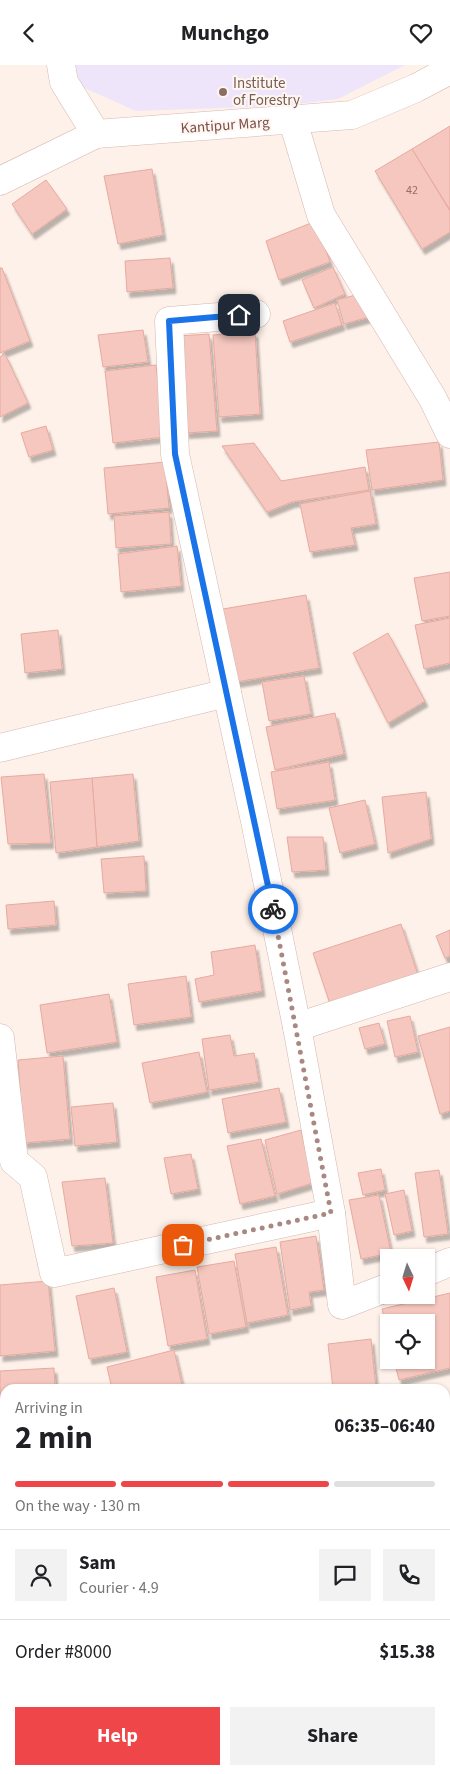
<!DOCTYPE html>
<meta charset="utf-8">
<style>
body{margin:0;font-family:"Source Sans 3",sans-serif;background:#f2f2f2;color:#202124;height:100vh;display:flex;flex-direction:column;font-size:19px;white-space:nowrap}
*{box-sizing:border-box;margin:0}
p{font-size:16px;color:#757577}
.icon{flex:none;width:28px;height:28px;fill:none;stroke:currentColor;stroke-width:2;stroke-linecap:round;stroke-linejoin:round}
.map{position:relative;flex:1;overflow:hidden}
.panel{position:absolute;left:0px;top:1319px;width:450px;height:391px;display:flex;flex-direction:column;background:#fff;border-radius:15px 15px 0 0;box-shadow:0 1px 4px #0004}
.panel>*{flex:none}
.needle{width:32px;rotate:176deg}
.fabs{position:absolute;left:380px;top:1184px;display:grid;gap:10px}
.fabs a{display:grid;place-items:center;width:55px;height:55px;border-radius:0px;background:#fff;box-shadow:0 1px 4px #0004;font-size:25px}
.pin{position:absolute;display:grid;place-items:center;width:42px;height:42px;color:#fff;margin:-21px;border-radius:10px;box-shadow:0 2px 8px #0006}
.courier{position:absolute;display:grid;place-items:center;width:50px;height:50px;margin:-25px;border:4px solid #1a73e8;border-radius:50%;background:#fff;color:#222;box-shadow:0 1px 6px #0007}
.summary em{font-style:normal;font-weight:700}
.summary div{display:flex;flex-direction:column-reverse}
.summary{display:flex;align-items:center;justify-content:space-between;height:85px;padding:0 15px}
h1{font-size:32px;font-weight:700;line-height:38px}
.bar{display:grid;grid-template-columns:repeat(4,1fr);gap:8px 5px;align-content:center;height:60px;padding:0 15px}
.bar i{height:6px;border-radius:4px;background:#e0e0e0}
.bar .active{background:#ef4749}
.bar p{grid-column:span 4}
.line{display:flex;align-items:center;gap:12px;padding:0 15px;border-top:1px solid #e0e0e0}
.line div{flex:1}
.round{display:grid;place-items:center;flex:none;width:52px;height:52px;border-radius:0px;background:#f2f2f2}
.action{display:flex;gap:10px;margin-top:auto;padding:10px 15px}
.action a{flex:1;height:58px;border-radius:0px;background:#ef4749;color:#fff;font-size:20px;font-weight:700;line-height:58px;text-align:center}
.action a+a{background:#f2f2f2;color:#202124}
header{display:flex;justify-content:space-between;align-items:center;height:65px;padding:0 15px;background:#fff;font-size:22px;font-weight:700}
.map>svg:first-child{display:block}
.education{fill:#eee5fb}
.building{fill:#f5c7bf;stroke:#e9a99e;filter:url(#shadow)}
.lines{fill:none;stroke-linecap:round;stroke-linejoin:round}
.minor-casing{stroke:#d4b7b0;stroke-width:29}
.secondary-casing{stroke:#d9b8af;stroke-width:29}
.minor{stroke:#fff;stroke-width:28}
.secondary{stroke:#fff;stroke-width:28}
.done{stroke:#a98882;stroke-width:5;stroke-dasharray:0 9}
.route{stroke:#1a73e8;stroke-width:6}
.education-dot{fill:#8d6e63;stroke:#fff6f1;stroke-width:2}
.labels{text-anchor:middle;stroke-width:4;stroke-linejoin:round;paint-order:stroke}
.number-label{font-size:12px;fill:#9a6e67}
.education-label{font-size:15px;fill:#785e54;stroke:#fff6f1;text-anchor:start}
.street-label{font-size:15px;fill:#7b504a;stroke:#fff6f1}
</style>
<header><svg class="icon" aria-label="back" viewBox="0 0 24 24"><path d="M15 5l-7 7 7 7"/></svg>Munchgo<svg class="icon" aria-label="heart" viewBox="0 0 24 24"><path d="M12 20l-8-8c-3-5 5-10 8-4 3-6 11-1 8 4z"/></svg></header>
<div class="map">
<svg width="450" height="1709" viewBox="0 0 450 1709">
<defs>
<filter id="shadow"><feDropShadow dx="3" dy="5.5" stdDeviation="1" flood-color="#0004"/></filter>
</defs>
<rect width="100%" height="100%" fill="#fef1e9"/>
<path class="education" d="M74,0h331l-67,34 -59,7 -143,5 -56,-25z"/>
<g class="building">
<path d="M450,61v84l-38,-61z"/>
<path d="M412,84l38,62v21l-28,17 -47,-78z"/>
<path d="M152,104l11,66 -45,9 -14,-68z"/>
<path d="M46,115l21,29 -35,25 -20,-30z"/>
<path d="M316,156l14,41 -51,18 -13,-39z"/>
<path d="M170,193l3,30 -46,4 -2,-31z"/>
<path d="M333,202l12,27 -31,14 -12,-28z"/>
<path d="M0,203h2l28,73 -30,12z"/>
<path d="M363,228l6,24 -25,7 -7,-24z"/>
<path d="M335,238l7,22 -52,17 -7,-21z"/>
<path d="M143,265l5,32 -45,5 -5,-32z"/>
<path d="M255,267l5,82 -41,3 -6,-82z"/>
<path d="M209,269l8,97 -31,2 -8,-97z"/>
<path d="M5,289l23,49 -28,14v-60z"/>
<path d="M156,300l8,72 -51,6 -8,-72z"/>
<path d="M46,361l7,24 -24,7 -8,-24z"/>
<path d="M439,377l4,38 -71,10 -6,-40z"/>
<path d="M254,378l27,38 84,-14 4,23 -77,12 -25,10 -45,-66z"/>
<path d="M165,397l4,46 -61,6 -4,-46z"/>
<path d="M370,426l6,33 -25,4 4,17 -45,7 -10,-48z"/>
<path d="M169,447l2,32 -55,4 -2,-32z"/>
<path d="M177,481l4,40 -60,6 -3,-38z"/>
<path d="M450,507v44l-28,5 -8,-43z"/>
<path d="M306,530l13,73 -83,14 -13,-73z"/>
<path d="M450,553v45l-26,6 -9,-44z"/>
<path d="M58,565l4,39 -37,4 -4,-39z"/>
<path d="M388,568l37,68 -37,22 -35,-70z"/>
<path d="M304,611l7,38 -42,7 -7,-39z"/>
<path d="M335,648l9,41 -69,16 -9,-43z"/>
<path d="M329,697l6,38 -58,9 -6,-37z"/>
<path d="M44,709l7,69 -43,1 -7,-67z"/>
<path d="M133,709l6,67 -42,6 -5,-69z"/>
<path d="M92,713l5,69 -41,6 -6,-71z"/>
<path d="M426,727l5,47 -43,14 -6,-56z"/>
<path d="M365,735l10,44 -35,9 -11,-45z"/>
<path d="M287,772h36l3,33 -34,2z"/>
<path d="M144,791l2,35 -42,2 -3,-34z"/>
<path d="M54,836l2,24 -48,4 -2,-24z"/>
<path d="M401,859l18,54 -88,29 -18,-54z"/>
<path d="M450,865v26l-5,2 -9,-22z"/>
<path d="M255,880l7,46 -63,11 -4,-23 19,-4 -3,-23z"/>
<path d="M186,911l5,41 -57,8 -6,-41z"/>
<path d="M109,929l8,48 -70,11 -7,-48z"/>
<path d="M410,951l8,36 -23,5 -8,-36z"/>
<path d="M379,958l6,21 -20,5 -6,-21z"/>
<path d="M450,962v84l-10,3 -22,-78z"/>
<path d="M230,970l4,21 20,-3 5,29 -50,8 -7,-51z"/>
<path d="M199,987l8,40 -57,11 -8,-40z"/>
<path d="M63,991l7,83 -46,4 -6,-83z"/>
<path d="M279,1023l7,34 -58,11 -6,-34z"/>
<path d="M113,1038l4,39 -42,4 -4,-39z"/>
<path d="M301,1065l12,53 -36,11 -12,-54z"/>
<path d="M261,1074l14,57 -35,8 -13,-58z"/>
<path d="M191,1089l7,35 -27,5 -7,-36z"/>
<path d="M381,1104l4,21 -22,5 -5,-22z"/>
<path d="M439,1105l9,64 -24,3 -9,-64z"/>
<path d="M105,1113l8,65 -41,3 -10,-64z"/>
<path d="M404,1125l8,41 -18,4 -9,-41z"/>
<path d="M379,1130l12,58 -30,6 -12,-59z"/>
<path d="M316,1171l8,54 -15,2 2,14 -21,4 -10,-68z"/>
<path d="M276,1182l12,68 -41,8 -12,-69z"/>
<path d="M234,1196l12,66 -37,7 -12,-67z"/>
<path d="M195,1205l12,69 -39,7 -12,-69z"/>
<path d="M48,1216l7,70 -55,5v-71z"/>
<path d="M114,1223l13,64 -38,7 -13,-63z"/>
<path d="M450,1228v75l-51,12 -5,-20h32v-37h-37v14l-7,-28z"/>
<path d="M371,1274l5,50h-43l-5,-45z"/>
<path d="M174,1285l9,39h-71l-5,-22z"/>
<path d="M54,1303l1,21h-50v33l-5,1v-52z"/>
<rect x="0" y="1359" width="5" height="35"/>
<rect x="0" y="1394" width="5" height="39"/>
<path d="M450,1412v28l-5,1v-27z"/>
<path d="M450,1444v21l-5,1v-20z"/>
<path d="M450,1519v23l-1,1 -4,-23z"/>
<path d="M5,1538v24l-5,-17v-6z"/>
<path d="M449,1559l1,2v36l-5,-8v-28z"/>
<path d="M445,1601l5,8v24l-5,5z"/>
</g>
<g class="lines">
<g class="minor-casing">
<g id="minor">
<path d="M293,56l28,94 112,184 17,35"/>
<path d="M0,116l96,-47"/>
<path d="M256,249l-87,7 6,133 80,367 42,206 34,186 11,92 47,-18"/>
<path d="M0,683l227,-55"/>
<path d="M297,962l153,-50"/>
<path d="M0,973l14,123 19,16 21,96 277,-60"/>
<path d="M426,1207l24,-10"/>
<path d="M445,1641l5,-4"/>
<path d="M368,1709l2,-4"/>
</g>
</g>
<g class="secondary-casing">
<path id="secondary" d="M61,0l3,17 32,52 256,-19 64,-27 34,-18"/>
</g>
<use href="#minor" class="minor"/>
<use href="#secondary" class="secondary"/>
</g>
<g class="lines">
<path class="done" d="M183,1180l148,-32 -58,-304"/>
<path class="route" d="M239,250l-70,6 6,133 98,455"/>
</g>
<circle class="education-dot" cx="223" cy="27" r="5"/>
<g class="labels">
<g class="number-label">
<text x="412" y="129">42</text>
</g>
<g class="education-label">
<text x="233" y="23">Institute<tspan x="233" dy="17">of Forestry</tspan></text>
</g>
<g class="street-label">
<text transform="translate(225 60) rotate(-4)" y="5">Kantipur Marg</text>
</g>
</g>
</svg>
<div class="fabs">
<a><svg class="needle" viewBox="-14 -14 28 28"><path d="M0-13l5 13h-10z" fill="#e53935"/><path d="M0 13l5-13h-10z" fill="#757577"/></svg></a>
<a><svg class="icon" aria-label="locate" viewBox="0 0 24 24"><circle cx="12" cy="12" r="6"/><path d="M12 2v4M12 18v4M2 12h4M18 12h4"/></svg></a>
</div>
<div class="pin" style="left:183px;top:1180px;background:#ea580c"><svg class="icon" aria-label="bag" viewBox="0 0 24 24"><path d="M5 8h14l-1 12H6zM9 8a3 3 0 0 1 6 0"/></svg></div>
<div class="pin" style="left:239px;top:250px;background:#1f2937"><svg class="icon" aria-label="home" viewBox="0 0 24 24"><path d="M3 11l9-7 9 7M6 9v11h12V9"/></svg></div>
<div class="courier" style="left:273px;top:844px"><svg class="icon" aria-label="bike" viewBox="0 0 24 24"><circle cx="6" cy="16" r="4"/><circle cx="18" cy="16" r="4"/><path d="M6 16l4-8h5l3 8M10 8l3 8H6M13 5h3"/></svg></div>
<section class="panel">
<div class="summary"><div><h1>2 min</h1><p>Arriving in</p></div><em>06:35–06:40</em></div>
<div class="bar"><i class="active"></i><i class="active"></i><i class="active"></i><i></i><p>On the way · 130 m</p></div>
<div class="line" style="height:90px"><a class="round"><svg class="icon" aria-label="person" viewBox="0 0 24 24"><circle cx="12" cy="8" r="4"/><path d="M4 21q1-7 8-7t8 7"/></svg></a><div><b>Sam</b><p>Courier · 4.9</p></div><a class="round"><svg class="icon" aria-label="chat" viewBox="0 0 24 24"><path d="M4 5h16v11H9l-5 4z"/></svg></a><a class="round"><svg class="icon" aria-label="phone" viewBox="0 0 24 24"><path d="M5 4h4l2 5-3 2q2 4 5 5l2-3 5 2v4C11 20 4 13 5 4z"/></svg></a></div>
<div class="line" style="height:65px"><div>Order #8000</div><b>$15.38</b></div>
<div class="action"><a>Help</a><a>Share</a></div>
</section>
</div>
